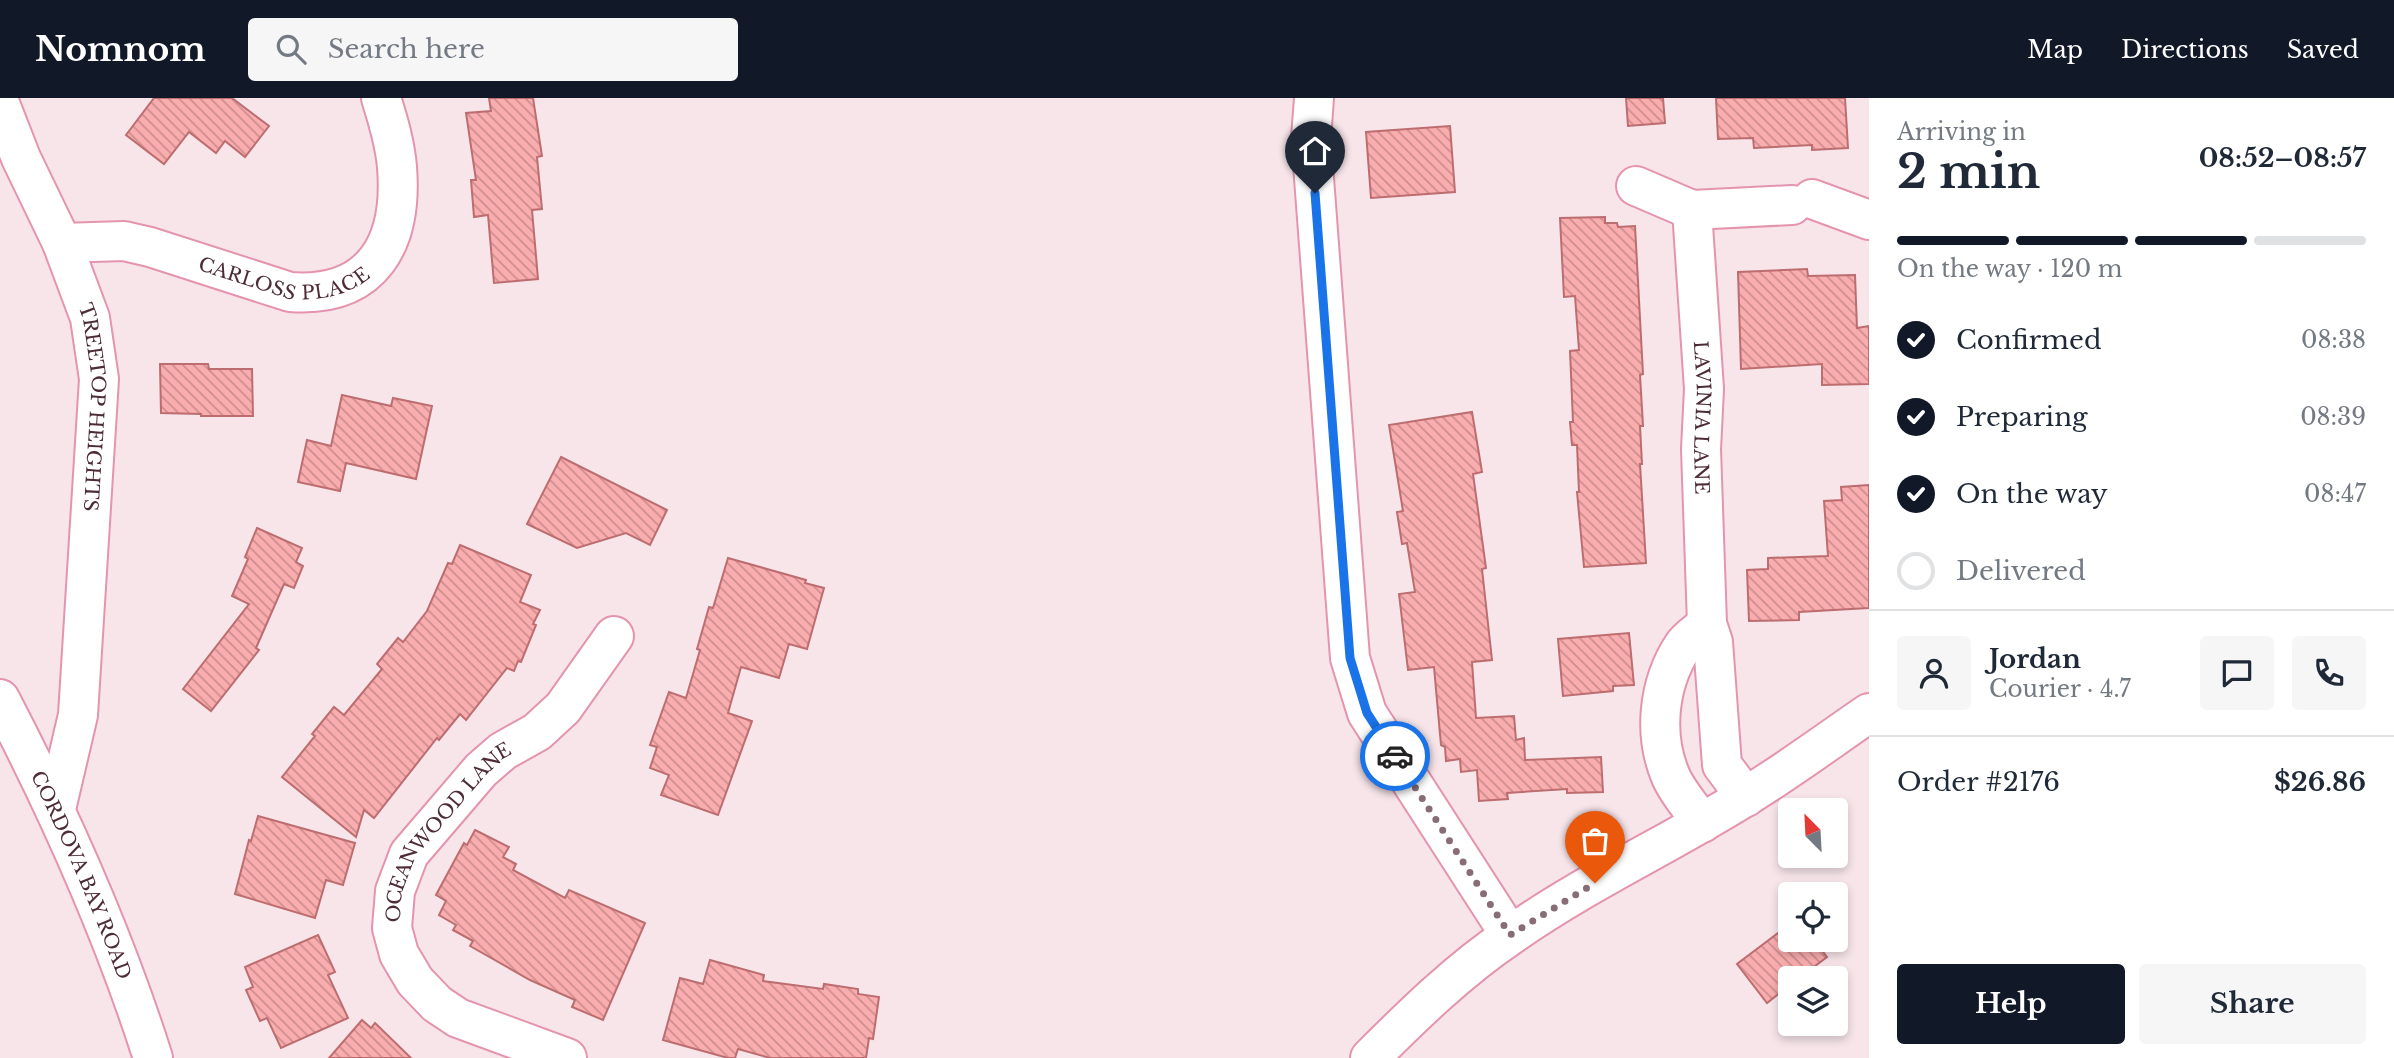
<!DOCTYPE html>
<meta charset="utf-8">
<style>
body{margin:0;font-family:"Libre Baskerville",serif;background:#f6f6f7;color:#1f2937;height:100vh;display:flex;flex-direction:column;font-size:26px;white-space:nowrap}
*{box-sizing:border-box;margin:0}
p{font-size:23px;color:#747a83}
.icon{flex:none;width:38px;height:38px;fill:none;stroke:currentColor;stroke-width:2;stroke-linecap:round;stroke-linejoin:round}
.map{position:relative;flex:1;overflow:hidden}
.sheet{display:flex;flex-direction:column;background:#fff;width:525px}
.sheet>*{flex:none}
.needle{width:46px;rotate:336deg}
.controls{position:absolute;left:1778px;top:700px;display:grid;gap:14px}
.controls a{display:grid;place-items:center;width:70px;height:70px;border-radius:7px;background:#fff;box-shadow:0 4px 10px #0003;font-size:35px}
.pin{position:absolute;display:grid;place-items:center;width:60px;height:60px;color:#fff;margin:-72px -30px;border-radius:50% 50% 50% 0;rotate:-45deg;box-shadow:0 0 7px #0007}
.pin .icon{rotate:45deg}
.courier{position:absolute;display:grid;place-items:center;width:70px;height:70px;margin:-35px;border:5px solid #1a73e8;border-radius:50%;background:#fff;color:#222;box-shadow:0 2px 9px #0007}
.overview em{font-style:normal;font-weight:800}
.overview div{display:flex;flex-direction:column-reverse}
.overview{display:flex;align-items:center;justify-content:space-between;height:119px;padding:0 28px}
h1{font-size:46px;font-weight:800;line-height:52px}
.bar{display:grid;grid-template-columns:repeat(4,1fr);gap:10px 7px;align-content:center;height:84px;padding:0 28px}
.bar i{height:9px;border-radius:5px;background:#e0e1e3}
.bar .current{background:#111827}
.bar p{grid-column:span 4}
.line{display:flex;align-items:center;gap:18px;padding:0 28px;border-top:2px solid #e0e1e3}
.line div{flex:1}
.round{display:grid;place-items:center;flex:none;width:74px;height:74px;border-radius:7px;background:#f6f6f7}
ol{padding:0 28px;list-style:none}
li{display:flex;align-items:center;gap:21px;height:77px}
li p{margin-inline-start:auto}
li .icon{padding:7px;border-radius:50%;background:#111827;color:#fff;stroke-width:4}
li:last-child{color:#747a83}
li i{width:38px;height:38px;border:4px solid #e0e1e3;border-radius:50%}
.button{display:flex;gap:14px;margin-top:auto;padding:14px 28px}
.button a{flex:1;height:80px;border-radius:7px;background:#111827;color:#fff;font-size:28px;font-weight:800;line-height:80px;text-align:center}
.button a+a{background:#f6f6f7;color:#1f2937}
header{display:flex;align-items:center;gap:42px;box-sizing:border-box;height:98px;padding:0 35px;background:#111827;color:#fff}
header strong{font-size:33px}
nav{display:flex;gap:38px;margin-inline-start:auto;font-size:24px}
.search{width:490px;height:63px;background:#f6f6f7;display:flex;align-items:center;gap:18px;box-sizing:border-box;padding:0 24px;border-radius:7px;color:#747a83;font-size:26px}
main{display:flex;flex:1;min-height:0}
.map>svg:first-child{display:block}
.building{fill:url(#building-back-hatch);stroke:#bd6d6f;stroke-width:2}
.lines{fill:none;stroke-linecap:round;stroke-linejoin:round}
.minor-casing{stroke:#e594ae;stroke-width:42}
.major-casing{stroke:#e594ae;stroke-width:42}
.minor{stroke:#fff;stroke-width:38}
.major{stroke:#fff;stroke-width:38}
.done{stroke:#886d76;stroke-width:7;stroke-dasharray:0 12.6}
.route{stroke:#1a73e8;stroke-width:9}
.labels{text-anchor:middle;stroke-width:7;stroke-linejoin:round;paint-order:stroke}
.street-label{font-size:19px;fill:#4d2c37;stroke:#f7e5ea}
</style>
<header>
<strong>Nomnom</strong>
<div class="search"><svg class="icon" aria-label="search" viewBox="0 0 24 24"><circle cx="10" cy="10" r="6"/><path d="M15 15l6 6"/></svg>Search here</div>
<nav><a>Map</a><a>Directions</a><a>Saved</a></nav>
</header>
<main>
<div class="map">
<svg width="1869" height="960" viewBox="0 0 1869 960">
<defs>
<pattern id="building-back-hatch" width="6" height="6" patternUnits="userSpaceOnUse" patternTransform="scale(1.75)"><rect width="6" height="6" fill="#faadae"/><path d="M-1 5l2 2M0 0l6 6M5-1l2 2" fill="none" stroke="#cd8d8e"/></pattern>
</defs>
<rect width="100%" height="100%" fill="#f7e5ea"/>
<g class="building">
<path d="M154,0h78l37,28 -24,31 -20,-16 -9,12 -27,-21 -25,32 -38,-29z"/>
<path d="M489,0h44l9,58 -5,1 5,52 -10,1 6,69 -44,4 -6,-68 -14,2 -3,-37h5l-10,-67 25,-2z"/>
<path d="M1626,0h37l2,25 -37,3z"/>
<path d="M1716,0h129l3,50 -36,2v-5l-58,3 -1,-10 -35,1z"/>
<path d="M1450,28l5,66 -84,6 -5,-66z"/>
<path d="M1605,119v6h12l1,4 17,-1 8,148 -3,1 3,51h-3l2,38h-2l6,99 -62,4 -7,-75h2l-2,-47h-5l-2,-23h3l-3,-71 9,-1 -4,-54 -11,1 -4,-79z"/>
<path d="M1807,171l1,7 47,-1 2,53 12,-2v58l-47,1v-21l-81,5 -3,-97z"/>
<path d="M160,266h48l1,5h43l1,47h-52v-2l-40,-1z"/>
<path d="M342,297l49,11 2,-8 39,8 -16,73 -70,-16 -6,28 -42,-9 9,-42 24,6z"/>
<path d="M1472,314l10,60 -9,2 13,94 -4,1 10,91 -20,2 4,56 38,-2 2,24 8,-2 1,22 76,-3 2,35 -36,1v-4l-60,4 1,6 -29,2 -2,-31 -16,2 -1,-13 -14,2 -1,-14 -4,-2 -7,-78 -26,3 -9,-76 16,-2 -8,-49 -5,1 -5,-32 6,-1 -14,-86z"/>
<path d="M561,359l106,53 -17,35 -24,-12 -49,15 -50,-24z"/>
<path d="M1869,387v123l-70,4v8l-50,1 -2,-51 21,-1v-11l60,-2 -4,-55 18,-1 -1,-13z"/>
<path d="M257,430l45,20 -6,14 7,4 -9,22 -10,-4 -28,64 3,2 -48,61 -28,-22 66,-85 -17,-8 16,-37 -3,-2z"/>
<path d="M460,447l71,30 -11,27 20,8 -7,14 3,1 -15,37 -3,-1 -4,10 -7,-3 -41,52 -6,-6 -21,26 -2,-2 -63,80 -10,-8 -8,27 -74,-60 33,-41 -3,-2 22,-27 10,8 38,-46 -5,-5 21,-26 5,4 24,-31 21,-48 4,1z"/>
<path d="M728,460l78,22 -1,3 19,5 -17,61 -18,-5 -10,34 -38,-11 -13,46 24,8 -34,94 -57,-20 8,-20 -19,-7 7,-21 -7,-2 19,-53 17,6 14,-48 -3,-1 12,-42 4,1z"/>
<path d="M1629,535l5,52 -21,1v5l-50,5 -5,-57z"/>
<path d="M258,718l97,27 -12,42 -17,-5 -11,38 -80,-24 14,-54 2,1z"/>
<path d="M475,732l34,17 -6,10 13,7 -3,6 52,28 4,-8 76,33 -42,97 -31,-13 3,-7 -45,-20 -60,-34 3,-5 -20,-11 3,-5 -17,-10 7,-14 -10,-6 28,-52 3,2z"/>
<path d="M1790,826v16h24l13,17 -28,21h-9v7l-23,18 -30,-39z"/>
<path d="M318,837l17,37 -7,3 20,43 -67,30 -14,-30 -7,3 -14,-31 7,-3 -8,-20z"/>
<path d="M710,862l54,15 -1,6 60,8 1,-5 34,5v5l21,3 -6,42 -4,-1 -3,20h-96l-32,-9 -3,9h-7l-65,-18 17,-62 23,6z"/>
<path d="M362,922l9,8 4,-5 36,35h-82z"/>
</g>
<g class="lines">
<g class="minor-casing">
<g id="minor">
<path d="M1314,0l-3,40 39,520 17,55 143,222"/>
<path id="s1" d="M0,6l21,54 41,85 28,75 9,61 -21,336 -22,94"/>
<path d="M1636,88l56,24 100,-5"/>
<path d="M1812,101l57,21"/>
<path id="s2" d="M1692,112l12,179 -3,60 6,175 6,18 9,123 24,32"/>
<path id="s3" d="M62,145l62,-2 26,6 140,45c83,6 113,-49 107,-125 -2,-24 -9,-47 -16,-69"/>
<path d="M1702,725c-10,-15 -24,-30 -31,-46 -18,-42 -13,-93 12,-131 5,-8 17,-15 24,-22"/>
<path id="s4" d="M567,960l-109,-40 -21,-14 -22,-23 -16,-27 -7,-26 3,-37 14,-37 72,-84 22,-19 34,-19 26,-24 51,-72"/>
</g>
</g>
<g class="major-casing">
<g id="major">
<path id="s5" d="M0,601c61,117 113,233 153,359"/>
<path d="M1370,960c44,-44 89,-88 141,-123 74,-52 157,-90 234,-138 43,-26 83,-56 124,-84"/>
</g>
</g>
<use href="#minor" class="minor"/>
<use href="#major" class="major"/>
</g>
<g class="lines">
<path class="done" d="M1395,658l115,179 85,-52"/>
<path class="route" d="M1315,95l35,465 17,55 28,43"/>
</g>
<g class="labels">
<g class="street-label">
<text dy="7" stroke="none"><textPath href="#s3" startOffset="229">CARLOSS PLACE</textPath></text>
<text dy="7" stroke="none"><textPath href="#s1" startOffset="322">TREETOP HEIGHTS</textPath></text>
<text dy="7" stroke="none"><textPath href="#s2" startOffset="208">LAVINIA LANE</textPath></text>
<text dy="7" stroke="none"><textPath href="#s4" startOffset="346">OCEANWOOD LANE</textPath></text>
<text dy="7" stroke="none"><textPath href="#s5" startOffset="194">CORDOVA BAY ROAD</textPath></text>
</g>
</g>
</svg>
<div class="controls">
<a><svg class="needle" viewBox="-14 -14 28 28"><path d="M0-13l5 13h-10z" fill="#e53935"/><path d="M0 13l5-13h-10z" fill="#747a83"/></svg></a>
<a><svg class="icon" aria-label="locate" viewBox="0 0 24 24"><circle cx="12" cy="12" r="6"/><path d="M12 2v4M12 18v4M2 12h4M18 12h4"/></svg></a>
<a><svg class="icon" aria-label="layers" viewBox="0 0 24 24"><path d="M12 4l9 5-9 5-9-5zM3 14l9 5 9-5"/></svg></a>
</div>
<div class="pin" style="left:1595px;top:785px;background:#ea580c"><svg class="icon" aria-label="bag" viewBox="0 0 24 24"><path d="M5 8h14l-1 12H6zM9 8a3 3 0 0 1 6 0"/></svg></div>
<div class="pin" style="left:1315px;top:95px;background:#1f2937"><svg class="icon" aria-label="home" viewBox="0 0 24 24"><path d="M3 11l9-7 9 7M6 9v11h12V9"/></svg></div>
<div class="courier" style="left:1395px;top:658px"><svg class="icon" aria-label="car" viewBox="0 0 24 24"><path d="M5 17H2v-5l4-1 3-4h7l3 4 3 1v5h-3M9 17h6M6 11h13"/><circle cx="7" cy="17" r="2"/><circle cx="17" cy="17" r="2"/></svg></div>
</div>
<section class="sheet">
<div class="overview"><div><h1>2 min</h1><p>Arriving in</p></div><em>08:52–08:57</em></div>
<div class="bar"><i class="current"></i><i class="current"></i><i class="current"></i><i></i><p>On the way · 120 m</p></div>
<ol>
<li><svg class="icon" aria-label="check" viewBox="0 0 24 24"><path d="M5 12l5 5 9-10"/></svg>Confirmed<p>08:38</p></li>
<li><svg class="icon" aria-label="check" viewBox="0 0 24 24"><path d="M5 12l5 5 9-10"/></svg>Preparing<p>08:39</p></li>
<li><svg class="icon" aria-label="check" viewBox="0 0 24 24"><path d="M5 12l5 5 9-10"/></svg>On the way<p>08:47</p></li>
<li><i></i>Delivered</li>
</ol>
<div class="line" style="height:126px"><a class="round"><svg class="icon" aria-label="person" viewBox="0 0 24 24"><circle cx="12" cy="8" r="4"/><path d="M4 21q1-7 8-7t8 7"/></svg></a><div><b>Jordan</b><p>Courier · 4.7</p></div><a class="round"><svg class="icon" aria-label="chat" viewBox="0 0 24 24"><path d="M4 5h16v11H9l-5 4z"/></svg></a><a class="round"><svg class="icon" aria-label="phone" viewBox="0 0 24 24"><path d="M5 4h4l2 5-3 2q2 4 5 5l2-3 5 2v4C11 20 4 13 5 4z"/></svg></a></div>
<div class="line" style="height:91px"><div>Order #2176</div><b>$26.86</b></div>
<div class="button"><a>Help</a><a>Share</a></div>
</section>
</main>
